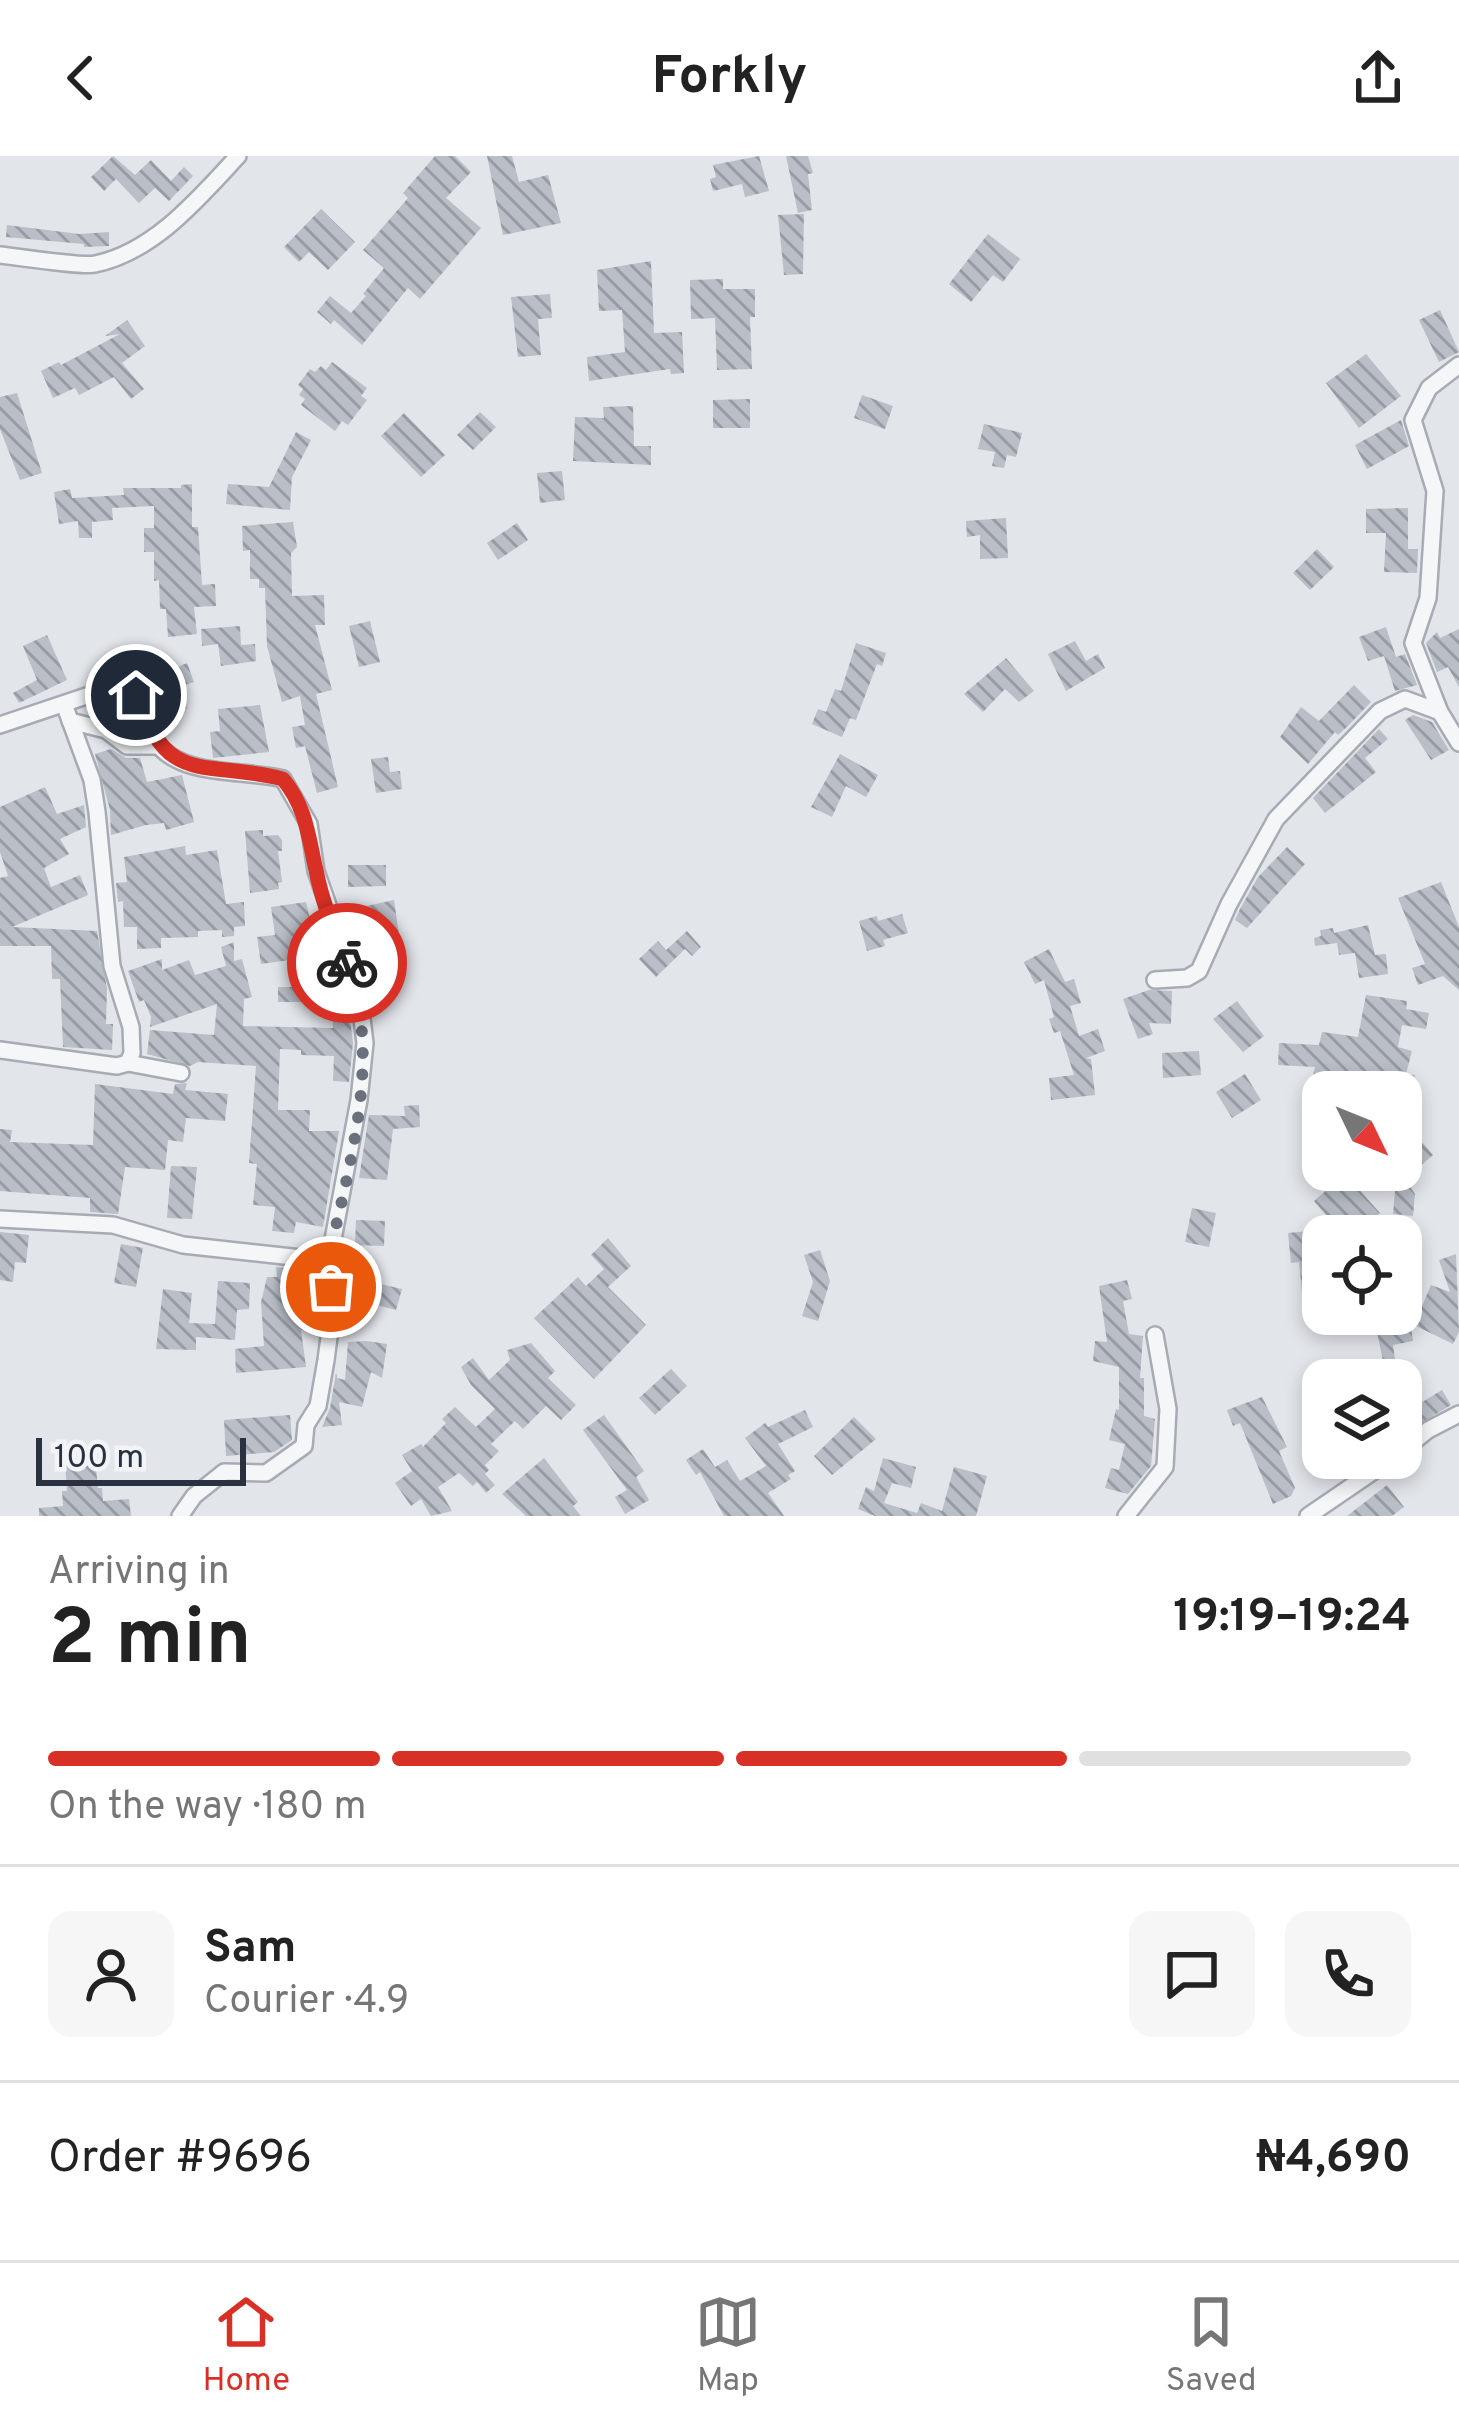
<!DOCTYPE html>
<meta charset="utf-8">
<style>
body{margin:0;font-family:Overpass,sans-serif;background:#f6f6f6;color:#222;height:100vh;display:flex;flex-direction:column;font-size:45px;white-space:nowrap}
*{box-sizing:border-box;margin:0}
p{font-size:39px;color:#767676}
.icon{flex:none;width:66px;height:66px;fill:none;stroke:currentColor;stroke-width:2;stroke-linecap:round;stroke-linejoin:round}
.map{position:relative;height:1360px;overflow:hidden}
.sheet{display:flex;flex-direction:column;background:#fff;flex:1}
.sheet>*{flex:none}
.needle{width:78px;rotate:133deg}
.buttons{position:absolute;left:1302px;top:915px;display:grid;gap:24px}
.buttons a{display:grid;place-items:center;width:120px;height:120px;border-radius:24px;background:#fff;box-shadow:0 6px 18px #0003;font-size:60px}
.scale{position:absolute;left:36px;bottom:30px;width:210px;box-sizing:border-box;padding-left:12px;border:6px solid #2a3242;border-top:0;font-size:33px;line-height:42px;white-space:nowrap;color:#2a3242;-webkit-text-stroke:9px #f2f4f7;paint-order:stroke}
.pin{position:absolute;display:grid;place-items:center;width:102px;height:102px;color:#fff;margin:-51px;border:6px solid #fff;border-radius:50%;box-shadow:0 3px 12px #0007}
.courier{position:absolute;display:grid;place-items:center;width:120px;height:120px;margin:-60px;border:9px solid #d93025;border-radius:50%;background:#fff;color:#222;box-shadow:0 3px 15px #0007}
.overview em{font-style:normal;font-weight:700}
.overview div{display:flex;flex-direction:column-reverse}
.overview{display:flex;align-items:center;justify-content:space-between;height:204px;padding:0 48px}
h1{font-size:78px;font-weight:700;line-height:90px}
.bar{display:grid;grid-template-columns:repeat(4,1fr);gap:18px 12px;align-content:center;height:144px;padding:0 48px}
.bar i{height:15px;border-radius:9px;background:#e0e0e0}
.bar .current{background:#d93025}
.bar p{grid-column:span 4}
.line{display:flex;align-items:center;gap:30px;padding:0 48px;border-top:3px solid #e0e0e0}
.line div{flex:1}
.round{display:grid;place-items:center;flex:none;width:126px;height:126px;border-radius:24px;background:#f6f6f6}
header{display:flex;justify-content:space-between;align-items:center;height:156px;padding:0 48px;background:#fff;font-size:54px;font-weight:700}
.tab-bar{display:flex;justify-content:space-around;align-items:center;height:168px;border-top:3px solid #e0e0e0;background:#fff;font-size:33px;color:#767676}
.tab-bar a{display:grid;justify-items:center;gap:6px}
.tab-bar .current{color:#d93025}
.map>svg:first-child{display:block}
.building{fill:url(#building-back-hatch)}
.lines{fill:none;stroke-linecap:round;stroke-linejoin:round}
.minor-casing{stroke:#a7acb4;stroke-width:20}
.minor{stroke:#f5f6f8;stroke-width:15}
.done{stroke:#6a717d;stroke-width:12;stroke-dasharray:0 21.6}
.route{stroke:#d93025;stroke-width:15}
</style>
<header><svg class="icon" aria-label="back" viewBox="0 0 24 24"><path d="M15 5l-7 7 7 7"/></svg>Forkly<svg class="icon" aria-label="share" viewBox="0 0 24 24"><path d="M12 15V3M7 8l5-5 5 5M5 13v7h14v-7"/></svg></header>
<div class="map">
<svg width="1459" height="1360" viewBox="0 0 1459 1360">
<defs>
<pattern id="building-back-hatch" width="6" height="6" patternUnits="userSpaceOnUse" patternTransform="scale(3)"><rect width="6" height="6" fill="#b9bec7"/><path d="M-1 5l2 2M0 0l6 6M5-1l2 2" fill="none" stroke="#979ba3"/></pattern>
</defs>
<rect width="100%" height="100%" fill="#e2e5ea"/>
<g class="building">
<path d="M113,0l22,19 16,-15 20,21 13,-14 9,9 -24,25 -14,-13 -16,15 -23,-24 -12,12 -13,-14z"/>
<path d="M435,0h20l16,16 -25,26 35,30 -61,71 -12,-11 -46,57 -28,-25 -3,4 -14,-12 13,-16 21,17 15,-17 -3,-2 21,-26 -21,-18 45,-52 -5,-5z"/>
<path d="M487,0h25l7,26 29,-7 13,48 -58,12z"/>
<path d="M759,0l10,35 -24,6 -3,-13 -29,7 -3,-12 6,-2 -3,-12z"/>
<path d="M786,0h22l5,17 -5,1 4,36 -14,3z"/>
<path d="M321,53l34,33 -27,28 -19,-18 -10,10 -15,-15z"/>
<path d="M804,58l-1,60 -19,1 -6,-60z"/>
<path d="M7,69l72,9 30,-2v14l-25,1v-3l-78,-7z"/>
<path d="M988,78l32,25 -17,23 -10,-7 -22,27 -22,-18z"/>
<path d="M651,105l3,72 28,-1 2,41 -13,1 -1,-5 -81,12 -2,-24 38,-5 -3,-42 -23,1 -2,-41z"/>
<path d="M723,123v10h32v28h-5l2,52 -35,1 -2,-52 -24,1 -1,-39z"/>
<path d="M550,138l2,24 -14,1 3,36 -23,2 -7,-60z"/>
<path d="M1440,154l19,42 -20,10 -20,-42z"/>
<path d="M127,164l18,26 -23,17 22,26 -13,10 -17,-22 -35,18 -4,-7 -22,10 -12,-27 18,-9 2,3 59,-31 -15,2z"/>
<path d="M1366,198l35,42 -42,32 -33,-45z"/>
<path d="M332,206l35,26 -6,8 6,4 -19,25 -6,-4 -7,10 -34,-26 4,-6 -6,-4 4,-6 -5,-4 12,-16 5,3 6,-6 5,4z"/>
<path d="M17,237l25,80 -22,7 -20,-51v-32z"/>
<path d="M862,239l31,11 -8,23 -31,-11z"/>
<path d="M750,243v29h-37v-28z"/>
<path d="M633,250l1,40h17v19l-78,-4 2,-44 29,1 -1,-11z"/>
<path d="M480,256l16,15 -23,23 -16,-15z"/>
<path d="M404,257l41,42 -24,22 -40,-41z"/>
<path d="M1401,264l8,26 -42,23 -12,-24z"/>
<path d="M984,268l38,9 -6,24 -9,-2 -3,13 -12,-2 3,-14 -17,-3z"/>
<path d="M296,276l15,8 -19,37 -2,33 -64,-6 2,-20 41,3z"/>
<path d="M562,315l3,29 -25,3 -3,-30z"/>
<path d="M192,328v43h6l4,58 13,-1 1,22 -22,1 3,27 -29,3 -2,-28h-6l-1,-29 -5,1v-29h-10v-24h10v-22l-42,2 1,12 -21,2v16h-13l-1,-17 -19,3 -5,-32 16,-3 2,9 52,-3 -1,-7h58v-3z"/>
<path d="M1408,352v41h10l-1,24 -33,-1 2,-39h-20v-24z"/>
<path d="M1006,362l2,40 -28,1v-24l-13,2 -1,-16z"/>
<path d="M293,366l4,25 -6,6 1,43 32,-1 1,30h-10l17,65 -16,4 22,93 -21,6 -12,-47 -9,2 -4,-21 13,-2 -5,-29 -18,6 -15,-56 -2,-58h-6v-9h-9v-29l-7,1 -1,-25z"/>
<path d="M517,367l11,17 -30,20 -11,-17z"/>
<path d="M1317,393l17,18 -24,23 -17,-17z"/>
<path d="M370,465l10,41 -21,5 -10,-41z"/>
<path d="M240,470l1,19 14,-1 1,17 -35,5 -3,-22 -16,2 -1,-17z"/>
<path d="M1386,471l10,30 9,-3 12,31 -22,6 -11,-35 -16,5 -9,-24z"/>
<path d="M1459,473v58l-11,-20 -11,5 -11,-29 11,-11 3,6z"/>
<path d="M47,479l20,45 -48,23 -6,-10 24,-13 -14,-34z"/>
<path d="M1075,485l11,20 12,-7 7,14 -39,23 -18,-37z"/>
<path d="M856,487l30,10 -4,13 -5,-2 -21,56 -6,-2 -8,19 -30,-13 6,-15 8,3 9,-23 6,2z"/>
<path d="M1006,502l28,33 -15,11 -14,-13 -22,23 -19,-18z"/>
<path d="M187,507l7,19 -12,4 5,23 -24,5 -3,-15 -8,3 -9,-20z"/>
<path d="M1354,529l17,17 -23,24 -10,9 -3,-3 -27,32 -28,-27 21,-30 18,14z"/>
<path d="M260,549l9,47 -56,6 -3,-26 10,-1 -2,-22z"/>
<path d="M1413,559l19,7 17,28 -18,10 -26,-40z"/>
<path d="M1379,573l9,10 -23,19 11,14 -51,41 -12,-15z"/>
<path d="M111,593l15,9h14l7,24 35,-7 12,47 -28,8 -2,-7 -18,2 -35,10 -1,-25 -15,-56z"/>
<path d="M840,598l38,21 -12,22 -20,-11 -14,31 -21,-10z"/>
<path d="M388,601l2,15 10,-1 2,18 -26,4 -5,-34z"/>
<path d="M45,631l12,27 27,-9 2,22 -26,12 9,15 -25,14 7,19 29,-12 8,20 -76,32 85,4 10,58 -1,35h7l-1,26 -49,-3 -3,-68h-8l-1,-33h-51v-68l8,-2 -8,-24v-45z"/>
<path d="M263,674v6l15,-1 4,5v11h-4l4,31 -4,1 1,6 -29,4 -5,-62z"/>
<path d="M185,690l1,9 31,-5 9,54 18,-2 1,24 -11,1v9l-12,1v-7l-24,1v6l-37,1v10l-24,1v-22h-13l-1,-26 -5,1 -2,-19 11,-1 -3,-25z"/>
<path d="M1287,691l18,17 -58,64 -12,-8 5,-11 18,-32z"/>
<path d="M348,709h38v21l-38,1z"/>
<path d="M1441,726l18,45v63l-16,-14 -25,9 -6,-17 13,-4 -27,-66z"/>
<path d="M394,744l8,56 -31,3 -9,-52z"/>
<path d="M306,746l11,47 -7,2 1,6 -50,7 -4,-27 18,-2 -4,-28z"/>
<path d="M902,758l6,19 -25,7 2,6 -18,5 -8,-30 18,-5 1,5z"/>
<path d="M1368,769l7,30 11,-1 2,20 -29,4 -4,-25 -16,2 -2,-12 -22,3 -1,-8 7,-2 -1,-6 13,-2 1,5z"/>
<path d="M687,775l14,16 -9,9 -7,-7 -29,28 -17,-18 19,-18 8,9z"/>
<path d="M234,786v19l8,-2 10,38 -8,2 -1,27 90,2 -1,-26h-54v-15h66l3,10 6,46 -4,39 -16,-1 1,-25 -33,-1v-5l-21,-1 -2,61h32l-1,21h30l-16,96 -27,-5 -2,11 -22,-2 3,-24 -22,-2 4,-41 -8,-1 7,-97 -58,-4 -8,4 -43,-12 3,-24 64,5 3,-31 -67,23 1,-10 -7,-17 -5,2 -11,-31 34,-12v11l27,-10 6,15 31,-9 -5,-19z"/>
<path d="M1049,793l16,33 9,-3 7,24 -11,3 9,30 19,-7 7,22 -19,7 5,1 4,36 -44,5 -2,-22 25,-3 -14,-44 -6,2 -5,-14 5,-2 -10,-37 -9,4 -11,-22z"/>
<path d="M1149,834l23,1 -1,33 -22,-1 4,11 -15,5 -15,-40z"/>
<path d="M1366,839l41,6 -1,8 23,4 -3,16 -24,-4 -4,22 14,4 -6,23 9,1 -2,17 -37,-4 -4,4 -22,-6 -1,4 -37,-10 3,-13 -37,-2 1,-22 40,2 3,-13 36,5z"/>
<path d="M1237,845l27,35 -21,16 -30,-33z"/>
<path d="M1199,895l2,24 -38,3 -1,-25z"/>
<path d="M1245,918l16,26 -29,18 -16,-26z"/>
<path d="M187,927l-2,7 43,4 -3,27 -39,-3 -3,24 -15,-2 -3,30 -40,-3 -7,47 -28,-2v-14l-90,-7v-62l12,1 -2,12 83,3 2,-61 78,10 2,-10z"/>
<path d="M419,949l1,22 -27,2 -6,51 -28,-2 10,-63 36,1 -1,-10z"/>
<path d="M1401,962l32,37 -28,24 10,15 -2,22 -20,-2 2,-23 -15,-21h21z"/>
<path d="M171,1010l26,1 -5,52 -25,-1z"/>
<path d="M1345,1018l35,39 -27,23h-9l-30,-35z"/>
<path d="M1192,1052l24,5 -7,34 -24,-5z"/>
<path d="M356,1064l29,1 -1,25 -29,-1z"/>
<path d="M1309,1075l4,45 7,-1 3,35 -19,2 -5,-50 -8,1 -3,-30z"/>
<path d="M0,1076l29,3 -3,28 -11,-1 -2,20 -13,-2z"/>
<path d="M608,1082l23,28 -23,21 38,38 -52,54 -60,-61 44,-41 8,9 18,-17 -13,-14z"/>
<path d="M121,1088l22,4 -7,39 -22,-4z"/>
<path d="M820,1094l10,31 -12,40 -16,-5 11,-34 -9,-27z"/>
<path d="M1456,1098l3,78 -6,12 -39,-19 17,-40 19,7 -11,-32z"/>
<path d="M276,1111l26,3 3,33 -1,27h-3l5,37 -70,6 -1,-24 29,-3 -3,-44 6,-25h10z"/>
<path d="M341,1119l61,14 -6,21 -27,-7 -1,4 -26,-4z"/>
<path d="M1127,1124l5,19 -9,2 6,33 14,2 -3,42h4v38l11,3 -4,47 -23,28 -23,-6 6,-20 8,2 6,-26 -16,-4 7,-31 3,1v-43l-26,-6 2,-20 12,1 -8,-56z"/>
<path d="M218,1125l32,2 -1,26 -12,1 -2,30 -39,-3v13l-40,-1 7,-60 29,4 -3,30 26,1z"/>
<path d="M1409,1158l4,27 -20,4 5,35h-19l-2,-13 7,-1 -9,-44z"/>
<path d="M367,1185l20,3 -5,34 -11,-6 -9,35 -23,-5 3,23 -20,2 8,-19 6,-35 1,5 8,2 3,-38z"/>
<path d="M531,1187l24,28 -7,7 28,27 -15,15 -15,-14 -23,23 -8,-8 -24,23 8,7 -14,14 4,5 -4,4 10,11 -9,8 -9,-11 -4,4 -14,-13 -21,14 14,24 -21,5 -10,-17 -10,7 -16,-23 17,-12 -10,-16 19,-11 2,3 23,-24 -4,-4 13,-12 21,20 19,-18 -24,-24 -10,-18 12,-9 16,22 21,-20 -3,-10z"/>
<path d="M671,1213l16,17 -32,29 -16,-17z"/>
<path d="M1442,1234l9,15 -42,25 -8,-15z"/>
<path d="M1262,1241l25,50 -8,4 16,37 -4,8 -18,8 -33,-81 -7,3 -6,-16z"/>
<path d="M805,1254l8,17 -35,17 17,27 -7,4 3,4 -23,14 16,23h-60l-24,-44 -4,3 -10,-15 17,-11 12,18 12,-7 13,21 26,-15 -21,-28 20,-15 3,4z"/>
<path d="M290,1259l2,25 -18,12 -48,4 -2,-36z"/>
<path d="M604,1259l40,56 -8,6 13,23 -24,14 -10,-17 12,-7 -44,-60z"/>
<path d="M854,1261l22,22 -44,36 -18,-19z"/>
<path d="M544,1302l34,44 -5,4 8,10h-55l-24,-22z"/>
<path d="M883,1302l33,9 -5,21 -19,-5 -8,20 33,10 4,-10 21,8 12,-44 33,9 -11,40h-101l-17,-7 8,-22 8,4z"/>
<path d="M95,1303l3,29h4l1,13 26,-2 2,17h-92v-8l24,-2 -1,-15h5l-2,-29z"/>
<path d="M1387,1329l17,22 -12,9h-45z"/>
</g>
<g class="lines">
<g class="minor-casing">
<g id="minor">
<path d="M0,99c19,2 82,12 95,9 59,-12 104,-66 143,-108"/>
<path d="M1459,209l-30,23 -16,32 22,71 -7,107 -15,45 27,69 19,31"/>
<path d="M70,565l36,9 21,16h31"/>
<path d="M0,569l125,-42c18,13 18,40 31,59 24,36 89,27 127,37l26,45 7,47 43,123 6,49 -6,57 -30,161 2,61 -5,38 -8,46 -12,19 -2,21 -38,27 -42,-1 -30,24 -14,20"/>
<path d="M1155,824l32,-2 12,-7 30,-67 47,-85 104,-108 25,-12 35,13"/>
<path d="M0,894l117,16 11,-3 4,-10 -1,-26 -19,-61 -15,-154 -5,-32 -28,-76"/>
<path d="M128,907l53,10"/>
<path d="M0,1063l113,6 70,20 146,16"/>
<path d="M1401,1296l27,-22 31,-16"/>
<path d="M1126,1360l39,-49 3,-58 -13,-74"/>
<path d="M1308,1360l85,-58"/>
</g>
</g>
<use href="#minor" class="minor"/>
</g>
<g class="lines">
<path class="done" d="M331,1131l-3,-26c21,-95 55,-204 19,-298"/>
<path class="route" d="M136,539c32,94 69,64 147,84 23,28 25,56 33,91 6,32 19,63 31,93"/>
</g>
</svg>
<div class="buttons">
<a><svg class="needle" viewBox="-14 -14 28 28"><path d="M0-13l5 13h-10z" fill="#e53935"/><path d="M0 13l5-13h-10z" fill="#767676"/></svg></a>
<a><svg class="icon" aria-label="locate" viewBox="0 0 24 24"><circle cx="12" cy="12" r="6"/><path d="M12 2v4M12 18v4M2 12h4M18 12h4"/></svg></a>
<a><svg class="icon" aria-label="layers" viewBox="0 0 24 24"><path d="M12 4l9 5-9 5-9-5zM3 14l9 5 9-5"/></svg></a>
</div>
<div class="scale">100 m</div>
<div class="pin" style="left:331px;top:1131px;background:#ea580c"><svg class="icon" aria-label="bag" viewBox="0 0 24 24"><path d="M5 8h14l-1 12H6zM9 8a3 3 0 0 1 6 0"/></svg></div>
<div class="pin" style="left:136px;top:539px;background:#1f2937"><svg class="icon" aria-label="home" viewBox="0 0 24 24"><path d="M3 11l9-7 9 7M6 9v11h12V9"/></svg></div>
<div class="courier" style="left:347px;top:807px"><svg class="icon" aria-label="bike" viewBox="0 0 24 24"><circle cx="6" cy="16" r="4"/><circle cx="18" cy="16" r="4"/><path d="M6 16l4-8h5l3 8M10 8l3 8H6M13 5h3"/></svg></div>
</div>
<section class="sheet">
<div class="overview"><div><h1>2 min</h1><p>Arriving in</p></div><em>19:19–19:24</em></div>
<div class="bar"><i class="current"></i><i class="current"></i><i class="current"></i><i></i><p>On the way · 180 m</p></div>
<div class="line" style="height:216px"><a class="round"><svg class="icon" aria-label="person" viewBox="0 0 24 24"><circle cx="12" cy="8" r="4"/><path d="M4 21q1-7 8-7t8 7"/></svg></a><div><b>Sam</b><p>Courier · 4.9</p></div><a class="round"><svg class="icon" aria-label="chat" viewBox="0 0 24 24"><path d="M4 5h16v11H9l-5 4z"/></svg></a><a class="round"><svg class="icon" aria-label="phone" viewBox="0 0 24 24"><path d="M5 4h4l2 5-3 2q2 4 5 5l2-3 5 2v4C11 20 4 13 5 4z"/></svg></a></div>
<div class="line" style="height:156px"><div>Order #9696</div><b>₦4,690</b></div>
</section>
<nav class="tab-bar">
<a class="current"><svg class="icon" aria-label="home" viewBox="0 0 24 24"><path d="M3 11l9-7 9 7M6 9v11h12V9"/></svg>Home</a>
<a><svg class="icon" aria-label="map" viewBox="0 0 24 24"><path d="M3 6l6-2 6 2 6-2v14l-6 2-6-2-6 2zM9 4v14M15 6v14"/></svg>Map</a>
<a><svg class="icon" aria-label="saved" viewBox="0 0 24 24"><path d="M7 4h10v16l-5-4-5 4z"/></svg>Saved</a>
</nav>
